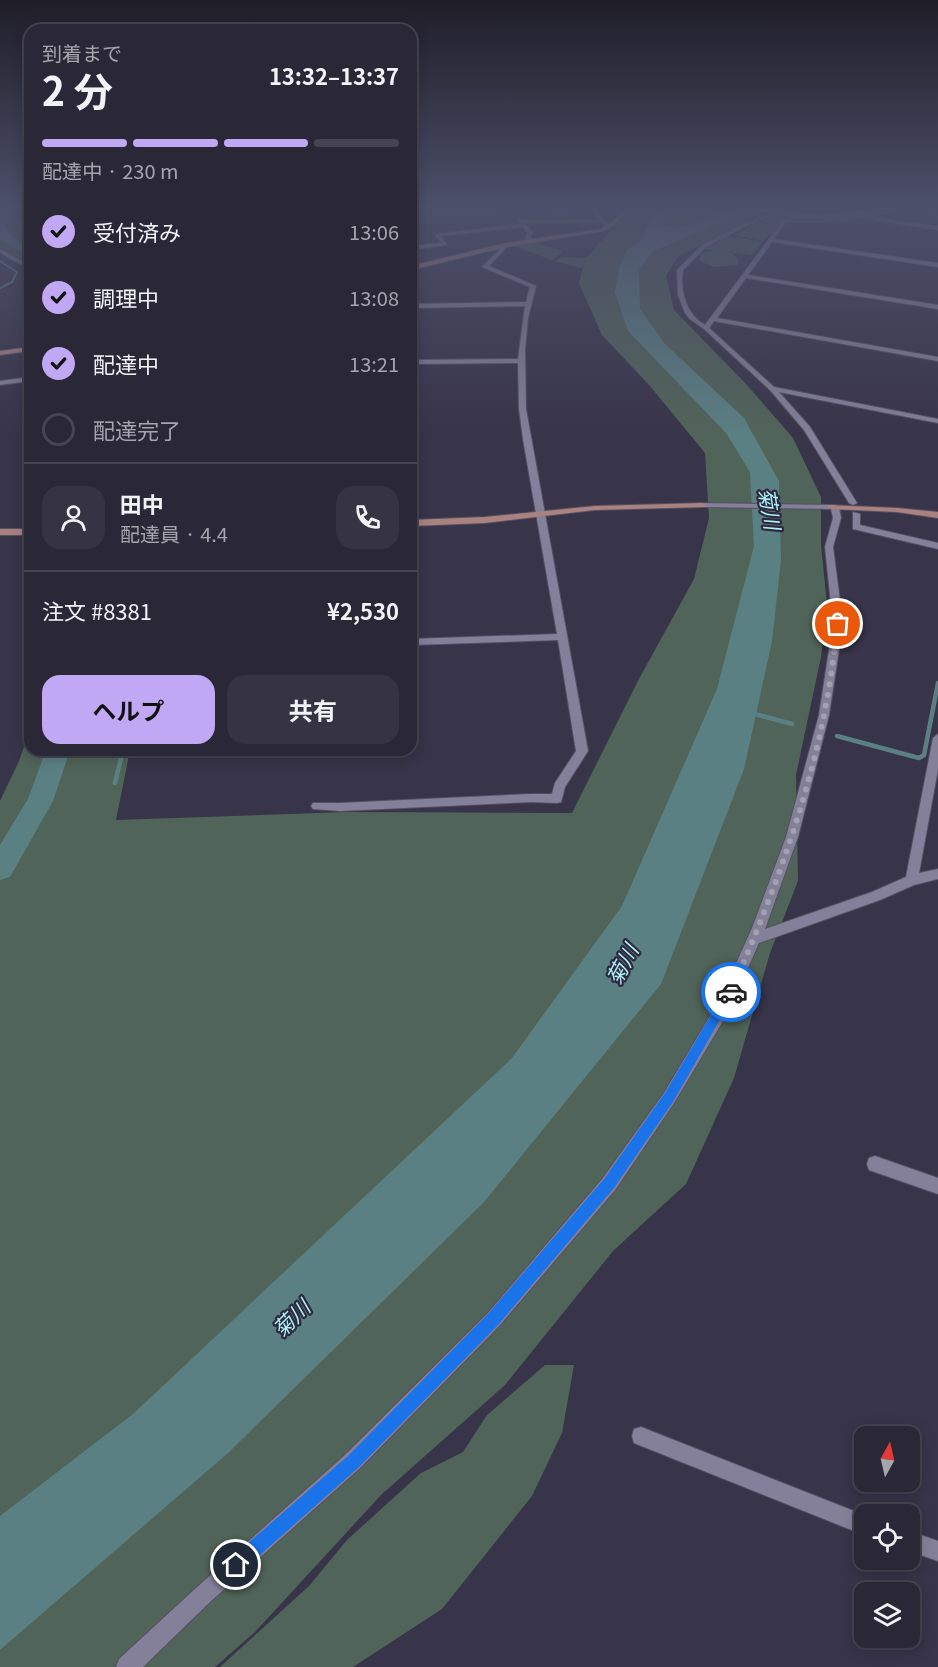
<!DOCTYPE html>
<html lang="ja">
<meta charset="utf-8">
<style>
body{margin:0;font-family:Georgia,"Noto Sans JP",serif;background:#363342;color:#f1f3f6;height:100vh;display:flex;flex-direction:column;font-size:22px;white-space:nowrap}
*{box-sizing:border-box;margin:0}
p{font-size:20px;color:#a5a5ad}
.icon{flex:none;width:33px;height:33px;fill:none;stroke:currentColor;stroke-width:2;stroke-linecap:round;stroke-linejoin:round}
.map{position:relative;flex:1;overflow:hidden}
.drawer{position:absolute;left:24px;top:24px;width:393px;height:732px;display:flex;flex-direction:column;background:#2a2737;border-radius:18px;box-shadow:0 3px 15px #0003,0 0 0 2px #464452}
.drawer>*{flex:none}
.needle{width:39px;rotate:8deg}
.tools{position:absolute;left:854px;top:1426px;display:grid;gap:12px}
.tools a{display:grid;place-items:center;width:66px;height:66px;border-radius:12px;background:#2a2737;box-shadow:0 3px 15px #0003,0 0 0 2px #464452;font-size:30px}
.pin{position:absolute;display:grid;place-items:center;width:51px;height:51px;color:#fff;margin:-26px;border:3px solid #fff;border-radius:50%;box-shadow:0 2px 6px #0007}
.courier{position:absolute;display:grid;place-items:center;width:60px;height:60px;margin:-30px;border:4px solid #1a73e8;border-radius:50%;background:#fff;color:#222;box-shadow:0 2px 8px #0007}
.headline em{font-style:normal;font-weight:700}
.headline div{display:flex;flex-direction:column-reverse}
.headline{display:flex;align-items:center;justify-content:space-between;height:102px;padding:0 18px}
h1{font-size:39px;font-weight:700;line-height:45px}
.bar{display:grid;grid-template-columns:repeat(4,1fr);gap:9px 6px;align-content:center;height:72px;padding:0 18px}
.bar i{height:8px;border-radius:4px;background:#464452}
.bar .on{background:#c0a8f4}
.bar p{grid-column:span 4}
.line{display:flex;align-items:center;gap:15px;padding:0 18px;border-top:2px solid #464452}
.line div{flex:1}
.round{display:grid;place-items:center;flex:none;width:63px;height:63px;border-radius:18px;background:#363342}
ol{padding:0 18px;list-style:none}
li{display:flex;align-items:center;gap:18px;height:66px}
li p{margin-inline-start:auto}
li .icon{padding:6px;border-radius:50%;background:#c0a8f4;color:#111;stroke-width:4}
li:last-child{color:#a5a5ad}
li i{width:33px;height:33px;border:3px solid #464452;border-radius:50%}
.button{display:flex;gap:12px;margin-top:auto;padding:12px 18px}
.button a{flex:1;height:69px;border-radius:18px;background:#c0a8f4;color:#111;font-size:24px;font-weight:700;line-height:69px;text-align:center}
.button a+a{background:#363342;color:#f1f3f6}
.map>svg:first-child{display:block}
.green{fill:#516459}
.water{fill:#5b8083}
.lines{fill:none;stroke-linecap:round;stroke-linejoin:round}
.stream-far1{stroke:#5b8083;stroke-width:2}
.stream{stroke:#5b8083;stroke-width:4.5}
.river{fill:#5b8083;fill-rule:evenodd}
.street-casing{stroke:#555063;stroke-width:2}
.secondary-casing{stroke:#555063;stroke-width:2}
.street{fill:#858099;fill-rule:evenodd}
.secondary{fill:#a9817f;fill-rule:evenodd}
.route{fill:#1a73e8}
.done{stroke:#a3a0b0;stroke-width:6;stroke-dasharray:0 10.8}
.labels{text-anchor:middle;stroke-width:4.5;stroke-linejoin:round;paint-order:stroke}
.water-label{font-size:21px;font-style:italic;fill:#aaf1f8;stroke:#2e293e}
</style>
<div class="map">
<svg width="938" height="1667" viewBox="0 0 938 1667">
<rect width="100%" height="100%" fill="#383449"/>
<g class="green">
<path d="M0,207h5l25,21v36l-30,-17z"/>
<path d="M632,207h147l-20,7 -37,23 -43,18 -13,21 8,34 73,75 46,53 28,59v48l6,59 -6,53 -25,118 2,106 -28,72 -36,125 -48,106 -73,67 -108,134 -124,110 -126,137 -40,35h-215v-866l19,-40 11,-32v21h100l-14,70 230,-8 226,1 68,-136 54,-98 15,-61 -4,-65 -55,-67 -48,-51 -23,-52 5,-20 -3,5 -26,-7 7,-4 24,1z"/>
<path d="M777,213l37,7 -29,1 -22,20 -29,-6z"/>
<path d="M729,236l33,6 -10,13 -25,-3 6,2 6,7 -2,4 -24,2 -13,-6v-5l3,-4 13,-1 -12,-2z"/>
<path d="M536,243l27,8 -11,9 -38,-14z"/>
<path d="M545,1365h29l-12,68 -30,63 -90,113 -89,58h-133l89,-81 38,-46 74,-67 42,-21 24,-37z"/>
</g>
<path class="water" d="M737,207h23l-107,44 -14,19 1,39 25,35 79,74 35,63 2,79 -9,81 -28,128 -83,215 -177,218 -256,251 -228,197v-134l133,-102 379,-356 110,-152 95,-217 37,-143 -4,-74 -24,-39 -98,-102 -13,-39 5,-27 7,-14 17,-14 4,-12c12,-1 22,4 33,2 19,-3 38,-14 56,-20z"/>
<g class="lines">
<path class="stream-far1" d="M0,261l17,11 -5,10 -12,6"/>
<g class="stream">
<path d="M751,713l41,11"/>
<path d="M837,736l82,22 5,-3 14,-72"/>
<path d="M115,783l8,-33"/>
</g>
<g class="river">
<path d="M660,207h10l-10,19 4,14 -6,3 -6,-3 -4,-14z"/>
<path d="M749,207h23l5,3 -5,3 -22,-4z"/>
<path d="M878,207h26l-5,3c-25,4 -97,19 -116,4l5,-3 34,4z"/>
<path d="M0,223l4,1 8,13 18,11v9l-27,-16 -3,-4z"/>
<path d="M46,750h24l-17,51 -43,76 -10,3v-35l28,-46z"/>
</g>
<g class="street-casing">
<g id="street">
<path d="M538,207h24l-59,4 -2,-1z"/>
<path d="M569,207h53l-4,4 -22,-2 7,11 9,5 -2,3 -10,-6 -75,1 8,10 -3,4 4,2v2l-9,-2 2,-6 -4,-6 -82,9 6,9 -36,5v-4l30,-3 -6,-9 86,-10 -3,-4 2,-1 3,1h75l-7,-12h-20z"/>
<path d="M692,207h6l-15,6 -4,-1z"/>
<path d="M787,207h6l-44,18 -43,22 -23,23c-3,21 3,44 22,55l78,-105h46l91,-13h10l-101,15h-43l-12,17 164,24v4l-166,-25 -24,33 190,30v4l-192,-31 -29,40 221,39v4l-224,-40 -5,7 65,59 164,32v4l-159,-31 31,35 47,76 -4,2 -4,-2 -45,-73 -34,-40 -66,-61 -14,-10 -5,-6 -7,-18 -1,-25 25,-25 43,-22z"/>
<path d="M874,218l64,8v4l-66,-10z"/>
<path d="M506,243l2,3 -19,20 47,20 -8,32 -3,31 1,60 62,342 -23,36 -4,15 -4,1 -26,-1 -191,9 -27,-2 -2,-3 2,-3h27l191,-9h21l3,-11 21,-32 -18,-111 -147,5v-6l146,-5 -34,-195 -4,-30 -1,-46 -107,1v-4l107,-1 7,-53 -114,2v-4l115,-2 4,-15 -48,-20z"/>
<path d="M0,249l30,16v4l-30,-16z"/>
<path d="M30,377v4l-30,4v-4z"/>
<path d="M699,503l136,2 4,2 2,11 -8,29 10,77 -14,91 -31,122 -33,92 107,-37 34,-15 27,-139 5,-4v35l-19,104 19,-4v10l-24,6 -34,15 -121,43 -30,68 -55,92 -59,87 -115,135 -140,143 -150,134 -67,65h-27l3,-8 77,-71 150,-134 142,-141 115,-135 61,-85 55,-92 33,-73 34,-91 33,-122 14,-91 -8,-77 8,-29 -2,-9 -129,-2 -4,-2z"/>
<path d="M853,512l7,2v11l78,18v6l-85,-20z"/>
<path d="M875,1156l63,22v16l-69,-24 -2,-6 2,-6z"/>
<path d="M641,1427l223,88v20l-230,-92 -2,-7 2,-7z"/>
<path d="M909,1531l29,10v20l-29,-10z"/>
</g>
</g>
<g class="secondary-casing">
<g id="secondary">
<path d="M627,207h4l-15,17 -12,7 -98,16 -95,23v-4l95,-23 95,-14 11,-7z"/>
<path d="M30,347v4l-30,4v-4z"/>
<path d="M702,503l4,2 -1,2 -110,3 -110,13 -74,3v-6l74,-3 110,-11z"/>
<path d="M828,505l69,3 41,4v6l-41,-6 -66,-3 -4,-2z"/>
<rect x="0" y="529" width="30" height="6"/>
</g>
</g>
<use href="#street" class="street"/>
<use href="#secondary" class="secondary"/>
</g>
<linearGradient id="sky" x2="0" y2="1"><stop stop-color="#1f1d28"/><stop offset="0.47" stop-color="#4d506a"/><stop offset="1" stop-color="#4d506a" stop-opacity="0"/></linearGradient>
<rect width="938" height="440" fill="url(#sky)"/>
<path class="route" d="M731,987l5,5 -2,3 -61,107 -59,86 -115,136 -140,143 -117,104 -6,3 -6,-3 -2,-6 2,-6 118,-103 140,-142 116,-135 61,-86 62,-105z"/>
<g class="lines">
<path class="done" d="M731,992c39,-90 74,-181 93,-277 6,-30 10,-61 14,-91"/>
</g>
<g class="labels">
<g class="water-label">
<text transform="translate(769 509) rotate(81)" y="7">菊川</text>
<text transform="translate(623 965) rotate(-62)" y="7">菊川</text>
<text transform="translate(292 1319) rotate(-44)" y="7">菊川</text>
</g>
</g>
</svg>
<div class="tools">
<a><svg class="needle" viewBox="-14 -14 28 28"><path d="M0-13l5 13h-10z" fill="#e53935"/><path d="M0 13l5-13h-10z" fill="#a5a5ad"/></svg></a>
<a><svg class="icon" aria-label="locate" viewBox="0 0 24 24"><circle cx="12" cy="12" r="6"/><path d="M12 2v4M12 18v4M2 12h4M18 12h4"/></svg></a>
<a><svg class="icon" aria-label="layers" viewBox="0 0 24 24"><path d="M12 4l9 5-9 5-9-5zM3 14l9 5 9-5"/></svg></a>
</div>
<div class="pin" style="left:838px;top:624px;background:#ea580c"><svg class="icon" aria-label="bag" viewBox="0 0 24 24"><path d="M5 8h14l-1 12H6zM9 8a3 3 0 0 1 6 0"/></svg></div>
<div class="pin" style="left:236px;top:1565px;background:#1f2937"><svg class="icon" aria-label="home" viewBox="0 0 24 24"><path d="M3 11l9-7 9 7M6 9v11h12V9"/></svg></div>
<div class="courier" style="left:731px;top:992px"><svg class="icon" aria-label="car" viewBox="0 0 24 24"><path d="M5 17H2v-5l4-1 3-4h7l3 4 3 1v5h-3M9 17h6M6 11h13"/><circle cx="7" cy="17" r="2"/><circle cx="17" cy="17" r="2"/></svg></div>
<section class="drawer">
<div class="headline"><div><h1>2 分</h1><p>到着まで</p></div><em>13:32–13:37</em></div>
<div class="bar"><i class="on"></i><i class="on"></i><i class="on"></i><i></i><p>配達中 · 230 m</p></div>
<ol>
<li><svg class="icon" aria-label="check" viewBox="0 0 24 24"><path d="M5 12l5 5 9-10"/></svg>受付済み<p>13:06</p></li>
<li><svg class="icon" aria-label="check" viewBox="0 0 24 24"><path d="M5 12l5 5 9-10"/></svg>調理中<p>13:08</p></li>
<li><svg class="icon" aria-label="check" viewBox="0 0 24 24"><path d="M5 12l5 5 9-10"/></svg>配達中<p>13:21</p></li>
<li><i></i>配達完了</li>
</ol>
<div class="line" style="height:108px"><a class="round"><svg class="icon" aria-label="person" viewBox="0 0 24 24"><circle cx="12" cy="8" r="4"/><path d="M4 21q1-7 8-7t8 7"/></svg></a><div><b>田中</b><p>配達員 · 4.4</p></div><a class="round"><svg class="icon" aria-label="phone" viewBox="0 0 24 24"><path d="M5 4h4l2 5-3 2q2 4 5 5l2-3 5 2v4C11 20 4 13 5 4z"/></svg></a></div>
<div class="line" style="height:78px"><div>注文 #8381</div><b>¥2,530</b></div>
<div class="button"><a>ヘルプ</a><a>共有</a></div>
</section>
</div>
